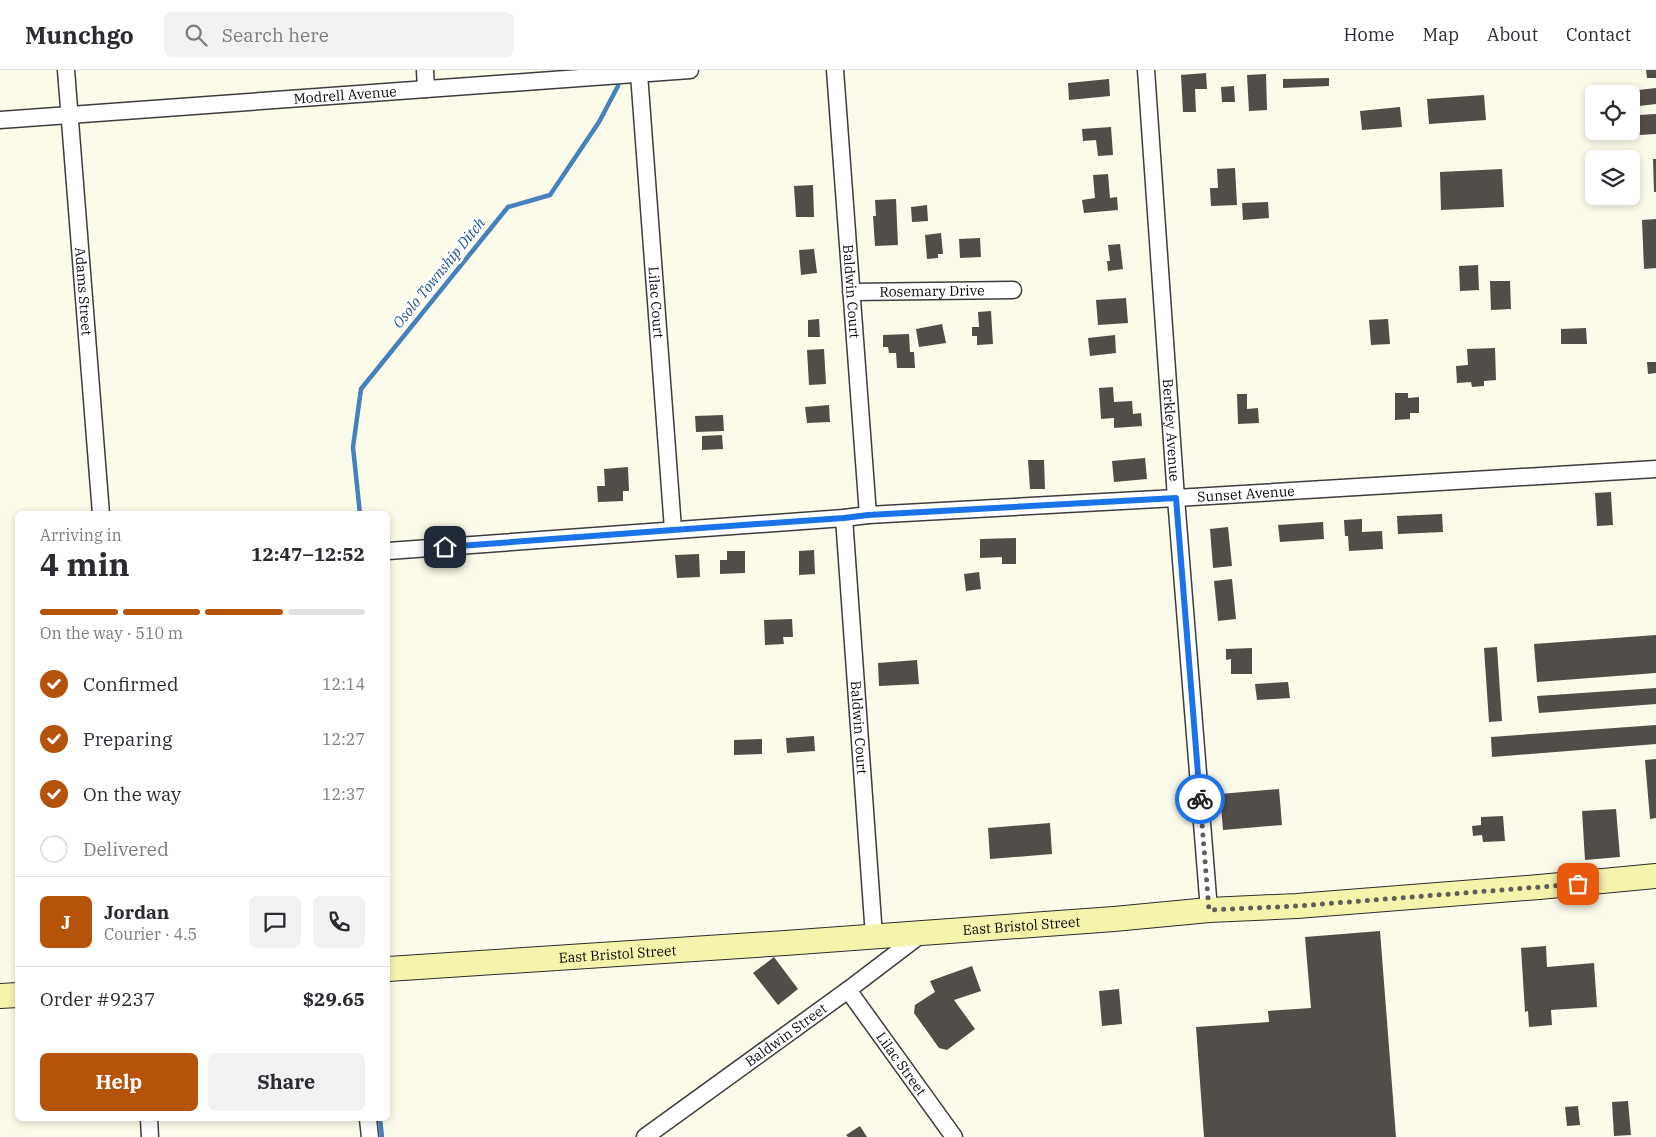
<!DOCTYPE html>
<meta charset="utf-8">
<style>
body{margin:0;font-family:"IBM Plex Serif",serif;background:#f2f2f3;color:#2b2b33;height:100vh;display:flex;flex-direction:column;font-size:19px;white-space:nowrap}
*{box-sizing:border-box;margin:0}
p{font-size:16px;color:#7c7c81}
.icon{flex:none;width:28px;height:28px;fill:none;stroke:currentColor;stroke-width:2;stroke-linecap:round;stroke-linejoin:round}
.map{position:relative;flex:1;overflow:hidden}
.sheet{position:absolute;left:15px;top:441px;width:375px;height:610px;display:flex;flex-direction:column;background:#fff;border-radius:8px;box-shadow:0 2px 8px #0003}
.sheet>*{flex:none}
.controls{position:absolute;left:1585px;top:15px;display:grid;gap:10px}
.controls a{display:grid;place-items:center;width:55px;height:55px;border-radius:8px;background:#fff;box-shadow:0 2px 8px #0003;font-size:25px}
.pin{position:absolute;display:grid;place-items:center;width:42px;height:42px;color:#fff;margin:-21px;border-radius:10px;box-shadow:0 2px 8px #0006}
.courier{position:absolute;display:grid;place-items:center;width:50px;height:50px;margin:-25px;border:4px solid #1a73e8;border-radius:50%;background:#fff;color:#222;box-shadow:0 1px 6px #0007}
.summary em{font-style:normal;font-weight:700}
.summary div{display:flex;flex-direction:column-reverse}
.summary{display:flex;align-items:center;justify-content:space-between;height:85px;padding:0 25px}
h1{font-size:32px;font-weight:700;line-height:38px}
.bar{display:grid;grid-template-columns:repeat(4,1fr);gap:8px 5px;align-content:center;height:60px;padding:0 25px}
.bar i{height:6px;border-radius:4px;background:#e1e1e2}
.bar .active{background:#b45309}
.bar p{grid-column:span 4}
.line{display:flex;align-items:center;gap:12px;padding:0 25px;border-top:1px solid #e1e1e2}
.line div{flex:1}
.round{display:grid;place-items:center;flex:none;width:52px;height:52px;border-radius:8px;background:#f2f2f3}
ol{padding:0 25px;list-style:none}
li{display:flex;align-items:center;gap:15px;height:55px}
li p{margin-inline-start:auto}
li .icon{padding:5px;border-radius:50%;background:#b45309;color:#fff;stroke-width:4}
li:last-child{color:#7c7c81}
li i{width:28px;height:28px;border:2px solid #e1e1e2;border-radius:50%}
.cta{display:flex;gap:10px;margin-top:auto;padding:10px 25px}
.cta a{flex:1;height:58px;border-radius:8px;background:#b45309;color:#fff;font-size:20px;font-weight:700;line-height:58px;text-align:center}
.cta a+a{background:#f2f2f3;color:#2b2b33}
header{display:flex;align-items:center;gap:30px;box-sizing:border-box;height:70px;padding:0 25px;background:#fff;border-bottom:1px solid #e1e1e2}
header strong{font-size:24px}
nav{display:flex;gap:28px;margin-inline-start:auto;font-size:18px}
.search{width:350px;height:45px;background:#f2f2f3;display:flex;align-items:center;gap:12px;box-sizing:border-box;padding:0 18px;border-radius:8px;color:#7c7c81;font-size:19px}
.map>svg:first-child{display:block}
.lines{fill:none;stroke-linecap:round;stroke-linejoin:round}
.stream{stroke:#4581bc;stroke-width:4.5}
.building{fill:#524d48}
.street-casing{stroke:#3d3d3d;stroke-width:19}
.secondary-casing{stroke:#2c2c2c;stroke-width:26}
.street{stroke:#fff;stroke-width:16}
.secondary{stroke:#f5f4ad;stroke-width:24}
.done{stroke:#5f5e58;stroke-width:5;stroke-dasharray:0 9}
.route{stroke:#1a73e8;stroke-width:6}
.labels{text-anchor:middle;stroke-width:5;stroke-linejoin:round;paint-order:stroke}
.street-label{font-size:14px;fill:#0a0a0a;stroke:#fff}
.water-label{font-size:15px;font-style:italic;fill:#24558c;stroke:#fff}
</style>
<header>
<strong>Munchgo</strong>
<div class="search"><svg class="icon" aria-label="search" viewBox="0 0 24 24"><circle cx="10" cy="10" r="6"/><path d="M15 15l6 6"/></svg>Search here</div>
<nav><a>Home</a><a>Map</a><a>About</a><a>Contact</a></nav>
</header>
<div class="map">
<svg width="1656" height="1067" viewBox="0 0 1656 1067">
<rect width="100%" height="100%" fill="#fcfbea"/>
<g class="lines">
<g class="stream">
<path d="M360,444l-7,-67 8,-58 147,-182 42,-12 49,-73 19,-36"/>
<path d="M380,1049l2,18"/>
</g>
</g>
<g class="building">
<path d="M1646,0h10v8h-9z"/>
<path d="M1206,3l1,16h-12l1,23h-13l-2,-37z"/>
<path d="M1266,4l1,36 -18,1 -2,-36z"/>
<path d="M1329,8v8l-46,2v-9z"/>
<path d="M1109,9l1,17 -41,4 -1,-17z"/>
<path d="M1234,16l1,16h-13l-1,-15z"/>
<path d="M1656,18v16l-17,2 -1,-16z"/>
<path d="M1484,25l2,25 -57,4 -2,-25z"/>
<path d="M1400,37l2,20 -40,3 -2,-19z"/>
<path d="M1656,44v20l-17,1v-20z"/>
<path d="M1111,57l2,28 -15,1 -2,-16 -13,1 -1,-12z"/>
<path d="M1653,89h3v33h-2z"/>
<path d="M1235,98l2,37 -26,1 -1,-18h8l-1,-19z"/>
<path d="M1502,99l2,38 -63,3 -1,-38z"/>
<path d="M1108,104l2,24 7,-1 1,13 -34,3 -2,-13 13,-2 -2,-23z"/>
<path d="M813,115l1,32h-18l-2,-31z"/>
<path d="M896,129l2,46 -23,1 -2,-30h3l-1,-16z"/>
<path d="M1268,132l1,16 -26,2 -1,-17z"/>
<path d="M927,135l1,16 -16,1 -1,-15z"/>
<path d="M1656,149v49l-12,1 -2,-49z"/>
<path d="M941,163l2,21h-5v4l-11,1 -2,-24z"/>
<path d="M980,168l1,19 -21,1 -1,-19z"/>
<path d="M1120,174l3,25 -15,2 -1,-10h3l-2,-16z"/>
<path d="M814,179l3,24 -16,2 -2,-25z"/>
<path d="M1478,195l1,25 -19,1 -1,-25z"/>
<path d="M1490,211h20l1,28 -20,1z"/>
<path d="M1126,228l2,25 -30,2 -2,-25z"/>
<path d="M991,241l2,33 -16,1v-9h-5v-9h7l-1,-15z"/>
<path d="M819,249l1,18h-12v-17z"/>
<path d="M1388,249l2,25 -19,1 -2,-25z"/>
<path d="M942,254l4,19 -27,4 -3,-18z"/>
<path d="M1586,258l1,16h-26v-15z"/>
<path d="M909,264l1,18h4l1,16h-18l-1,-15h-7l-1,-6h-5v-12z"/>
<path d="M1115,265l1,18 -26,3 -2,-18z"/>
<path d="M1495,278l1,32 -12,1v5l-12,1 -1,-5 -14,1 -1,-17 12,-1 -1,-16z"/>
<path d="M824,279l2,35 -17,1 -2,-35z"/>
<path d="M1647,292h9v11l-8,1z"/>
<path d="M1113,317l1,15 18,-1 1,13 8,-1 1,13 -28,2v-10l-13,1 -2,-31z"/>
<path d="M1395,323h13v5l11,-1v16h-9v6l-15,1z"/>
<path d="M1237,324h10v15l11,-1 1,15 -21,1z"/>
<path d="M829,335l1,17 -23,1 -2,-16z"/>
<path d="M723,345l1,16 -28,1 -1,-16z"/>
<path d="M722,365l1,14 -21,1v-14z"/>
<path d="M1145,388l2,21 -33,3 -2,-21z"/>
<path d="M1028,390h16l1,29h-15z"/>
<path d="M628,397l1,24h-6v10l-25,1 -1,-16h8l-1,-17z"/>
<path d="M1611,422l2,33 -16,1 -2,-33z"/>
<path d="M1442,444l1,18 -45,2 -1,-18z"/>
<path d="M1362,449v13l20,-1 1,18 -34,2 -1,-15h-3l-1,-16z"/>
<path d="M1323,452l1,17 -44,3 -2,-17z"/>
<path d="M1228,457l4,39 -19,2 -3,-39z"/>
<path d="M1016,468v26h-14v-7l-22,1v-19z"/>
<path d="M814,480l1,24 -16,1v-24z"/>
<path d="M727,481h18v22l-25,1v-14h7z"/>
<path d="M699,484l1,23 -23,1 -2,-23z"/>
<path d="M979,502l2,17 -15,2 -2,-17z"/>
<path d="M1232,509l4,40 -18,2 -4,-40z"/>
<path d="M792,549l1,18h-10l1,7 -19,1 -1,-25z"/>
<path d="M1656,565v38l-119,9 -3,-38z"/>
<path d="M1497,577l5,74 -13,1 -5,-74z"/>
<path d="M1252,578v26h-21v-15l-5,1v-11z"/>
<path d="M917,590l2,24 -40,2 -1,-23z"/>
<path d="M1288,612l2,16 -33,2 -2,-16z"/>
<path d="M1656,618v16l-117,9 -2,-17z"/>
<path d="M1656,655v19l-164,13 -1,-20z"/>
<path d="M814,666l1,15 -28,2 -1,-15z"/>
<path d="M762,669v15l-28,1v-15z"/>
<path d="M1656,689v59l-6,1 -5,-59z"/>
<path d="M1279,719l3,36 -59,5 -3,-36z"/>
<path d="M1616,739l4,48 -35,3 -3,-49z"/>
<path d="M1503,746l2,25 -22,1 -1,-7 -9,1 -1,-10 9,-1v-8z"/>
<path d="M1050,753l2,31 -62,5 -2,-31z"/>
<path d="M1380,861l16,206h-192l-8,-110 73,-5 -1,-11 43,-3 -6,-71z"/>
<path d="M1546,876l1,21 47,-4 3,44 -46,3 1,15 -23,2 -1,-16 -3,1 -4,-64z"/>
<path d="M774,887l24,32 -20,16 -25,-32z"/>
<path d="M972,896l9,25 -27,9 21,29 -28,21 -8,-2 -25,-35 1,-8 20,-13 -5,-11z"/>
<path d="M1119,919l3,35 -20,2 -3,-35z"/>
<path d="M1628,1031l3,34 -17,1 -2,-34z"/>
<path d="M1578,1036l2,19 -13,1 -2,-19z"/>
<path d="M860,1056l7,11h-19l-2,-2z"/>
</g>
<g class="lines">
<g class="street-casing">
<g id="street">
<path id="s1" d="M66,0l35,444"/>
<path d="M425,0l1,19"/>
<path id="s2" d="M835,0l33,445"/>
<path id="s3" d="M1146,0l30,428 33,412"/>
<path id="s4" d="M639,4l34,455"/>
<path id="s5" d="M0,50l690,-50"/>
<path id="s6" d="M851,222l162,-2"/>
<path id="s7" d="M844,448l30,418"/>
<path id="s8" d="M388,481l456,-33 24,-3 308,-17 480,-29"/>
<path id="s9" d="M848,920l106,147"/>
<path d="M149,1049l1,18"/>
<path d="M368,1049l2,18"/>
<path id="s10" d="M645,1067l203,-147 75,-57"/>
</g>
</g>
<g class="secondary-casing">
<g id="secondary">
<path id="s11" d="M388,899l397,-26 329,-24 95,-9 88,-4 242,-19 117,-11"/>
<path d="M0,926l18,-1"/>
</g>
</g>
<use href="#street" class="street"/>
<use href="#secondary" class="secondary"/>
</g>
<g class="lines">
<path class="done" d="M1200,729l9,111 88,-4 281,-22"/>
<path class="route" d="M445,477l228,-17 171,-12 24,-3 308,-17 24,301"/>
</g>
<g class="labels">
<g class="street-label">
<text dy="5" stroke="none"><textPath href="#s5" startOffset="346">Modrell Avenue</textPath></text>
<text dy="5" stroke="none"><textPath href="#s6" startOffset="81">Rosemary Drive</textPath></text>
<text dy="5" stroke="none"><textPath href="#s1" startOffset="222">Adams Street</textPath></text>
<text dy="5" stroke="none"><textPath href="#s2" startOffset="222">Baldwin Court</textPath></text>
<text dy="5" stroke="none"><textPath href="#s4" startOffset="229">Lilac Court</textPath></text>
<text dy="5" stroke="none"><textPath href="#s3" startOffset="361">Berkley Avenue</textPath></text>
<text dy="5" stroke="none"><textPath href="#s8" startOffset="860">Sunset Avenue</textPath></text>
<text dy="5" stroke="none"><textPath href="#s7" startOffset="210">Baldwin Court</textPath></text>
<text dy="5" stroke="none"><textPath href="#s11" startOffset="635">East Bristol Street</textPath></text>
<text dy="5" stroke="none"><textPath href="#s11" startOffset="230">East Bristol Street</textPath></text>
<text dy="5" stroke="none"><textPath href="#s10" startOffset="174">Baldwin Street</textPath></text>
<text dy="5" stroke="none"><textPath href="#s9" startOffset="91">Lilac Street</textPath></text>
</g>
<g class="water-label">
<text transform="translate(439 203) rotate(-51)" y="5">Osolo Township Ditch</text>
</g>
</g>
</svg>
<div class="controls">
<a><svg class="icon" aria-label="locate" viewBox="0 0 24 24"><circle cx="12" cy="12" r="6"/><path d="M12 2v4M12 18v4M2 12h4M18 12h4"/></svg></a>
<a><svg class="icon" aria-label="layers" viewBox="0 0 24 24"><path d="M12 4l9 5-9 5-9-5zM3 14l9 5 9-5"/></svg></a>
</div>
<div class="pin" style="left:1578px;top:814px;background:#ea580c"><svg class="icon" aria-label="bag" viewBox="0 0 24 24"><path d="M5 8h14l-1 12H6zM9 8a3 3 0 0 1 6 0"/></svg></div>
<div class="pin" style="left:445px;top:477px;background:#1f2937"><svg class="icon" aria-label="home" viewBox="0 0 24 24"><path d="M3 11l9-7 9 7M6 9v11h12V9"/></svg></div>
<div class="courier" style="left:1200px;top:729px"><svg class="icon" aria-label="bike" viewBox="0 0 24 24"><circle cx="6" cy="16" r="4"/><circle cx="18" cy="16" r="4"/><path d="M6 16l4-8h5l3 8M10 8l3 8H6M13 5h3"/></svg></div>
<section class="sheet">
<div class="summary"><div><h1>4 min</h1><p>Arriving in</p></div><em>12:47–12:52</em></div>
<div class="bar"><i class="active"></i><i class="active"></i><i class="active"></i><i></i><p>On the way · 510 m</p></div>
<ol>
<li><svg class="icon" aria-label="check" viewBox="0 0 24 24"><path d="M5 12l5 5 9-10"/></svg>Confirmed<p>12:14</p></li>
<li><svg class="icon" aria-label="check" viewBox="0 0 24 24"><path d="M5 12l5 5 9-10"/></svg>Preparing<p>12:27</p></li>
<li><svg class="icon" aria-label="check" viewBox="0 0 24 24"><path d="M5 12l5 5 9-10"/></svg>On the way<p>12:37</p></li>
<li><i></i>Delivered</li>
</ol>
<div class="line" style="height:90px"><b class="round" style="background:#b45309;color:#fff">J</b><div><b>Jordan</b><p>Courier · 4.5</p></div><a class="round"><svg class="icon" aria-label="chat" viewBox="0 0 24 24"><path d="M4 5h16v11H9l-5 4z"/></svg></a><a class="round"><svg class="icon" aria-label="phone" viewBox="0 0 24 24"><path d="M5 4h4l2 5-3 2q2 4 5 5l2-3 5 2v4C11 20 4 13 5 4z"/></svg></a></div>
<div class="line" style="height:65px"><div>Order #9237</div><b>$29.65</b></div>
<div class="cta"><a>Help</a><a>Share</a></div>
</section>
</div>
